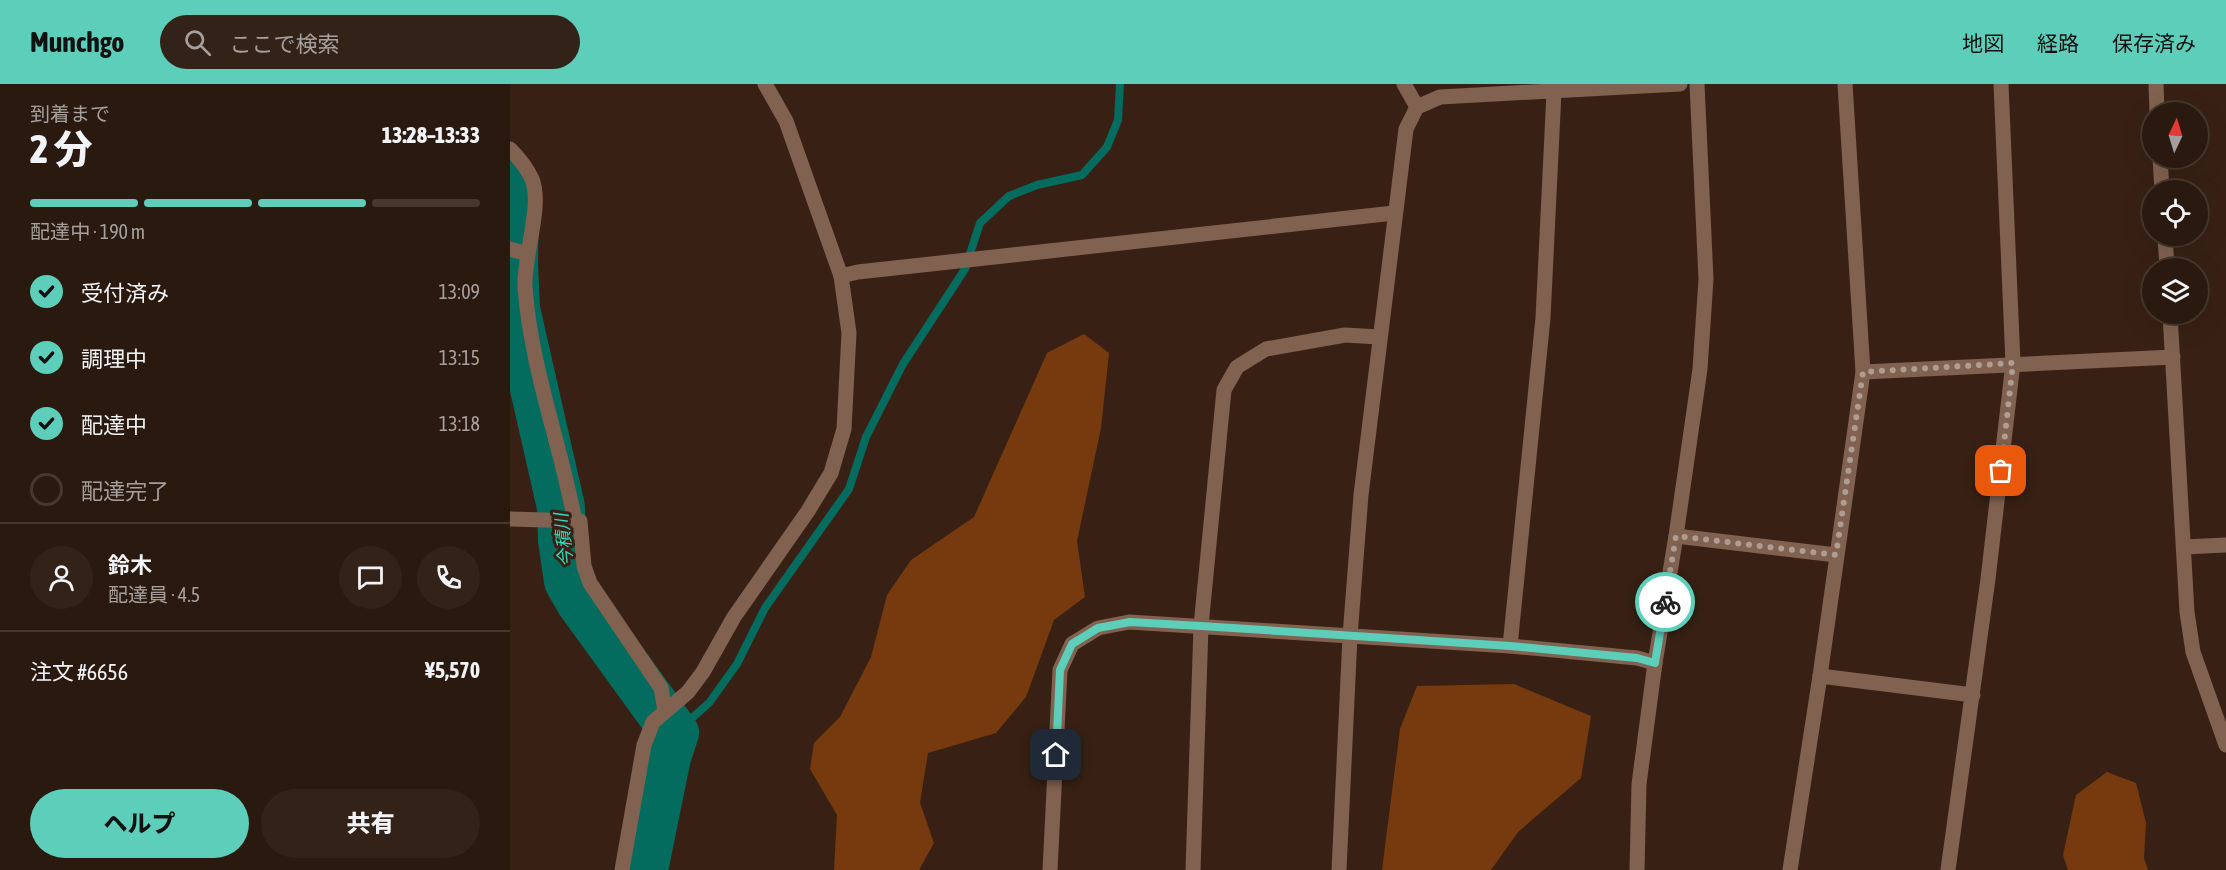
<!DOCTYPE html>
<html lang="ja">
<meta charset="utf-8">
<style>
body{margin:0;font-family:"Asap Condensed","Noto Sans JP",sans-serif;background:#322218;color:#f1f3f6;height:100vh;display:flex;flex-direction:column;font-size:22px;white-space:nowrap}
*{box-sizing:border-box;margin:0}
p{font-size:20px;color:#a5a09e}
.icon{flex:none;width:33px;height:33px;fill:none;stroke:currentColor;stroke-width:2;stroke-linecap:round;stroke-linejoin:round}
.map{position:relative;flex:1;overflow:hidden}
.panel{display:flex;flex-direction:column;background:#2a190f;width:510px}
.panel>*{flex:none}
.needle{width:39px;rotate:4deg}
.fabs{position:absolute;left:1632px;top:18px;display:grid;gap:12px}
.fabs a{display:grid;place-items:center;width:66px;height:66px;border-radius:50%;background:#2a190f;box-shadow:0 6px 24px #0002,0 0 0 2px #46382f;font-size:30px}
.pin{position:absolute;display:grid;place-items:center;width:51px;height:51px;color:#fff;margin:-26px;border-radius:12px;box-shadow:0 3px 9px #0006}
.courier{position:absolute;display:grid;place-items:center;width:60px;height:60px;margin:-30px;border:4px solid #5dceb9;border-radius:50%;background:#fff;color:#222;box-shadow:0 2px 8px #0007}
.headline em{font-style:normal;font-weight:800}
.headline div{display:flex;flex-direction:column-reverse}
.headline{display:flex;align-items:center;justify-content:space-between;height:102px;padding:0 30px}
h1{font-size:39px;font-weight:800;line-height:45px}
.bar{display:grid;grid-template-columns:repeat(4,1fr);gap:9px 6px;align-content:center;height:72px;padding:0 30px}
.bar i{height:8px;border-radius:4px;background:#46382f}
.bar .selected{background:#5dceb9}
.bar p{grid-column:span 4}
.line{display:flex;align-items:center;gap:15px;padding:0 30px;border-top:2px solid #46382f}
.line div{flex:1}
.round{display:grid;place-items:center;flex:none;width:63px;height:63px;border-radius:32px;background:#322218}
ol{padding:0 30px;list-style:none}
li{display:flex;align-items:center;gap:18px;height:66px}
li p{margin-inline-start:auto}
li .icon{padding:6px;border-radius:50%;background:#5dceb9;color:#111;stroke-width:4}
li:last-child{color:#a5a09e}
li i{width:33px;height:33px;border:3px solid #46382f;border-radius:50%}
.button{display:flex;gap:12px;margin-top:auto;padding:12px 30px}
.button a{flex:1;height:69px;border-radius:36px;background:#5dceb9;color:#111;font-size:24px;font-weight:800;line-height:69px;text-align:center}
.button a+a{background:#322218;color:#f1f3f6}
header{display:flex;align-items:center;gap:36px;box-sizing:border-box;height:84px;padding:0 30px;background:#5dceb9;color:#111}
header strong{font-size:28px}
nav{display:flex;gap:33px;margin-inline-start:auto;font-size:21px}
.search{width:420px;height:54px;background:#322218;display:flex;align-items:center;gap:15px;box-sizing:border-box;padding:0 21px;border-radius:33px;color:#a5a09e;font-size:22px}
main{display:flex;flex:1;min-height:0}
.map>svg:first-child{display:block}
.green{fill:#773a0e}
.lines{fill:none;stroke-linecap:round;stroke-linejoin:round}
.stream{stroke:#046c5e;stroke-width:8}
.river{stroke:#046c5e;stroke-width:48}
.minor{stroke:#816250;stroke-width:15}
.tertiary{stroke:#816250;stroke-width:15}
.done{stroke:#af9d93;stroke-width:6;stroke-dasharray:0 10.8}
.route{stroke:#5dceb9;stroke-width:8}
.labels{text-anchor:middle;stroke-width:6;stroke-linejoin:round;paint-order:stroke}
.water-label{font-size:18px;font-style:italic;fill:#31dbc1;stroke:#382114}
</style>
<header>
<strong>Munchgo</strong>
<div class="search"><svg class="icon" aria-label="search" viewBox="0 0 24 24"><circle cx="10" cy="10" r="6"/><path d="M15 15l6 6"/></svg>ここで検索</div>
<nav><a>地図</a><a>経路</a><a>保存済み</a></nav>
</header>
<main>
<section class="panel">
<div class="headline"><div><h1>2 分</h1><p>到着まで</p></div><em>13:28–13:33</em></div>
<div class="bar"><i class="selected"></i><i class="selected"></i><i class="selected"></i><i></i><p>配達中 · 190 m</p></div>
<ol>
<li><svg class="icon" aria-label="check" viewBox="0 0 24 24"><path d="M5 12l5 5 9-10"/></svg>受付済み<p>13:09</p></li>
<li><svg class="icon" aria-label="check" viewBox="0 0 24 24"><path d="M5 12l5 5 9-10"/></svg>調理中<p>13:15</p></li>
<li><svg class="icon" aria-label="check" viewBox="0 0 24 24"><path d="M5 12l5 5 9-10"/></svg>配達中<p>13:18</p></li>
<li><i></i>配達完了</li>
</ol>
<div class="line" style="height:108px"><a class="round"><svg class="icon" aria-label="person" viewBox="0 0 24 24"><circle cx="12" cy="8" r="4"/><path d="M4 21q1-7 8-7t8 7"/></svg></a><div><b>鈴木</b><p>配達員 · 4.5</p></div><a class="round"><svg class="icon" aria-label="chat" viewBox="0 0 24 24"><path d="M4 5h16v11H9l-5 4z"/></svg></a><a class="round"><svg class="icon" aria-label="phone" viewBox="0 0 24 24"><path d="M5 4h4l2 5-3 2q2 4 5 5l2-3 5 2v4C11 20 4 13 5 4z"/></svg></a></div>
<div class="line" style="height:78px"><div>注文 #6656</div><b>¥5,570</b></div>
<div class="button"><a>ヘルプ</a><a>共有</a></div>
</section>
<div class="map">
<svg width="1716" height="786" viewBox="0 0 1716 786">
<rect width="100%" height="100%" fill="#382114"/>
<g class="green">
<path d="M574,250l25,19 -8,75 -24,113 8,56 -31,23 -28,77 -30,36 -68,20 -8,50 14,40 -15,27h-85l3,-55 -27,-46 4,-26 26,-26 31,-60 16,-62 24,-35 63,-43 73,-164z"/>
<path d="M1004,600l77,32 -10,62 -63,54 -27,38h-109l18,-141 17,-43z"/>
<path d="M1597,688l29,11 10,40 -2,35 4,12h-80l-5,-15 13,-60z"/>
</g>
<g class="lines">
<path class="stream" d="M165,649l34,-30 28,-39 28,-56 84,-119 17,-52 37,-73 62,-95 15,-46 29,-27 28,-11 45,-10 25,-28 11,-27 2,-36"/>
<path class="river" d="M0,94l5,22 -1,64 2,45 45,198 1,33 6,41 12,21 95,131 -8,24 -23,113"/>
<g class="minor">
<path d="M894,0l13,23"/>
<path d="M1646,0l1,28"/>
<path d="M0,65c8,8 17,19 22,30 11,27 -9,78 -7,109 6,79 35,155 50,233"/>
<path d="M1650,74l2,32"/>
<path d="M1655,152l2,32"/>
<path d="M0,165l18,5"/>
<path d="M331,192l17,-4 536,-59"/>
<path d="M1660,230l17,298 6,40 33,93"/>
<path d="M1353,288l310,-15"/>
<path d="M0,435l70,2 4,45 6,17 71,105 4,23"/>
<path d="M1166,452l160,19"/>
<path d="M1674,463l42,-2"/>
<path d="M1000,562l33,-328 11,-226"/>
<path d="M1310,592l153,19"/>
<path d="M112,786l22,-125 9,-23 35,-30 15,-20 31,-55 74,-106 23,-38 13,-44 5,-96 -8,-57 -55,-155 -21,-37"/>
<path d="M540,786l10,-200 12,-26 26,-16 31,-6 381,24 127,12 18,5"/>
<path d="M683,786l8,-244 23,-236 13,-23 29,-18 79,-14 34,2"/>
<path d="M1127,786l2,-86 16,-121 21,-127 24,-167 6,-90 -9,-195"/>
<path d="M1280,786l30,-194 43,-304 -18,-288"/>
<path d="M1438,786l40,-291 25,-216 -12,-279"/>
</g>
<path class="tertiary" d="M829,786l11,-234 11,-141 45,-366 11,-22 23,-10 240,-13"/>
</g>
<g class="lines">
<path class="done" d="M1155,518l11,-66 160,19 27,-183 150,-9 -12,108"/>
<path class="route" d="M546,671l4,-85 12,-26 26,-16 32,-6 71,4 309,20 127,12 18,5 10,-61"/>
</g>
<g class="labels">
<g class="water-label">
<text transform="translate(54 456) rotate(-96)" y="6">今積川</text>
</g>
</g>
</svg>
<div class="fabs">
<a><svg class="needle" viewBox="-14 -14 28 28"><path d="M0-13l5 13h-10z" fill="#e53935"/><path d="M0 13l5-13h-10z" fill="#a5a09e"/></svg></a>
<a><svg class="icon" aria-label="locate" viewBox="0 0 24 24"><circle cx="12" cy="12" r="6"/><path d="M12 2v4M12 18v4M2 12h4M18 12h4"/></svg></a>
<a><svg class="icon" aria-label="layers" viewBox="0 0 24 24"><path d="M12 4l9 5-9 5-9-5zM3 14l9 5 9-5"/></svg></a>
</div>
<div class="pin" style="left:1491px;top:387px;background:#ea580c"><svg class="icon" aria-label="bag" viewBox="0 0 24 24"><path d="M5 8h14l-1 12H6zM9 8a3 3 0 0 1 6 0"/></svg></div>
<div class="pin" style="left:546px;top:671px;background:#1f2937"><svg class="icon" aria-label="home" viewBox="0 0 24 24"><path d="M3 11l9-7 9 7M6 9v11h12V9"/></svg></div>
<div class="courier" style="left:1155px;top:518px"><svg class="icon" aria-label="bike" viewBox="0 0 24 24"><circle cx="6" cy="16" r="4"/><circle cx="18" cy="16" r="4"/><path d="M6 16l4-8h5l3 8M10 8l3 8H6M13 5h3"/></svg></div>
</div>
</main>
